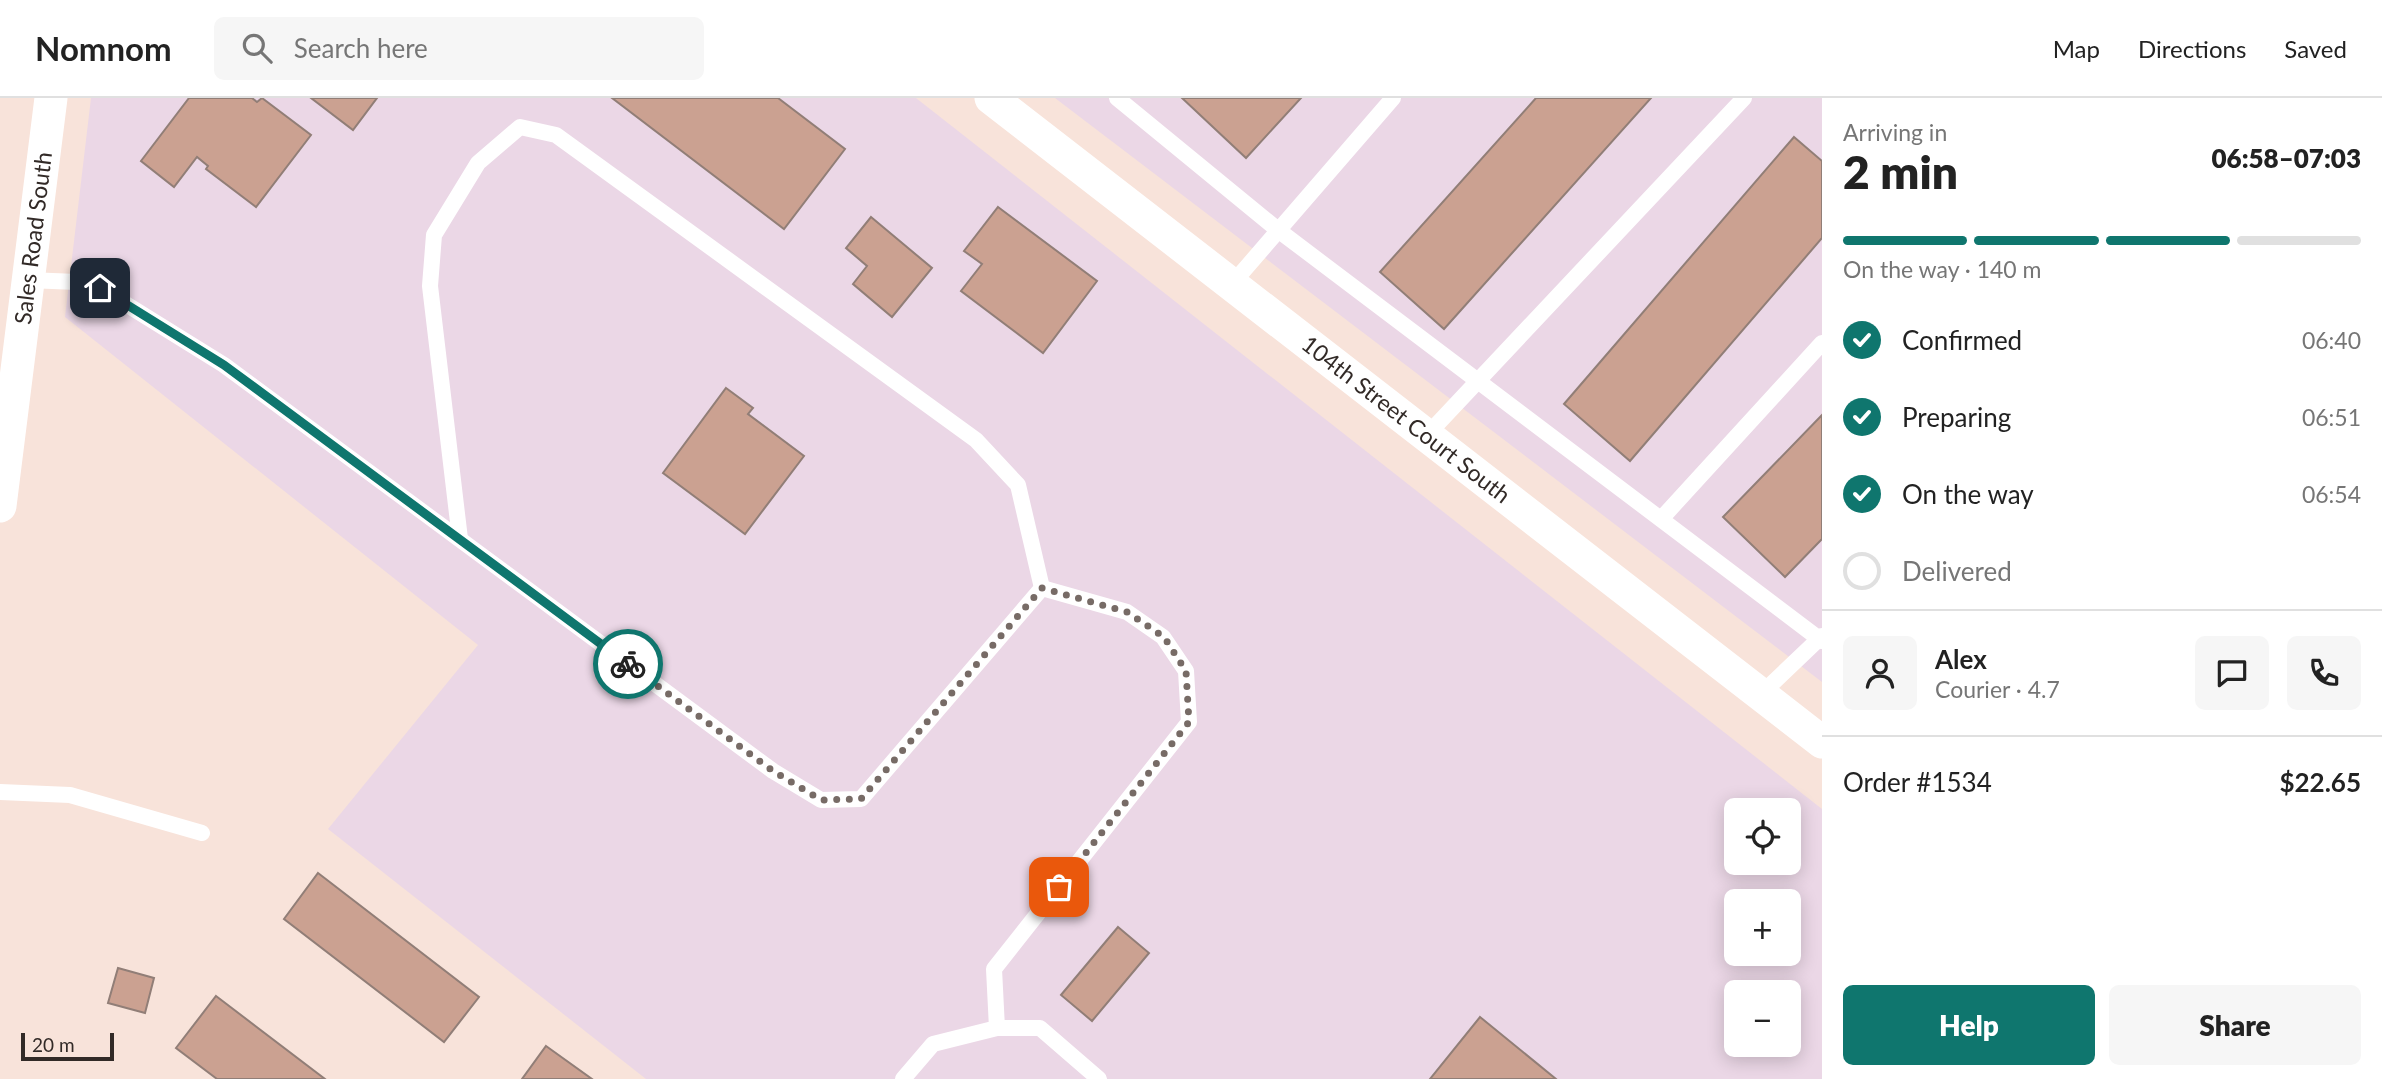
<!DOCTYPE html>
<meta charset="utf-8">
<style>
body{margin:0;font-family:Lato,sans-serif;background:#f6f6f6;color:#222;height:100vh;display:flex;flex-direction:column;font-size:26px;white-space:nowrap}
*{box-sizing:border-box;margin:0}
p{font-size:23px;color:#767676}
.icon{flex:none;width:38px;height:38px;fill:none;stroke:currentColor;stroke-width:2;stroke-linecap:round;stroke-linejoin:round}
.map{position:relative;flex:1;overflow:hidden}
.drawer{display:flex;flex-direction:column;background:#fff;width:560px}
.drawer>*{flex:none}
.controls{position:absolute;left:1724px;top:700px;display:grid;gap:14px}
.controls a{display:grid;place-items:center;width:77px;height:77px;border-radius:10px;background:#fff;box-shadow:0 4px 18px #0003;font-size:35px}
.scale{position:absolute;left:21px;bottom:18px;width:93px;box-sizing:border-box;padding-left:7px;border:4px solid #322a27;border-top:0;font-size:19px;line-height:24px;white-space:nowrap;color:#322a27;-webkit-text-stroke:5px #f8e3da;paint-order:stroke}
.pin{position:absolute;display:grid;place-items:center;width:60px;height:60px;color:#fff;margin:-30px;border-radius:14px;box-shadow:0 4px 10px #0006}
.courier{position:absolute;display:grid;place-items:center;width:70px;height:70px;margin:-35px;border:5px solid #0f766e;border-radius:50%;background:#fff;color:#222;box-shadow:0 2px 9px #0007}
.headline em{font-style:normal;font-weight:800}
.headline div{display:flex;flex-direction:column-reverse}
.headline{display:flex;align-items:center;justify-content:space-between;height:119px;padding:0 21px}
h1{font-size:46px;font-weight:800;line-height:52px}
.bar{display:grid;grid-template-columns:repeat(4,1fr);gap:10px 7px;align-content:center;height:84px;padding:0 21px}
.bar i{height:9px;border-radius:5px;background:#e0e0e0}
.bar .current{background:#0f766e}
.bar p{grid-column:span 4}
.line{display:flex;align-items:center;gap:18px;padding:0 21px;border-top:2px solid #e0e0e0}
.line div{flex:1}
.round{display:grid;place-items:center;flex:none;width:74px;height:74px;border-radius:10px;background:#f6f6f6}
ol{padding:0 21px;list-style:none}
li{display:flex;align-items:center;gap:21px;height:77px}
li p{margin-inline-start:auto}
li .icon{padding:7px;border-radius:50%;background:#0f766e;color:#fff;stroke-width:4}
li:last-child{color:#767676}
li i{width:38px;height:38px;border:4px solid #e0e0e0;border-radius:50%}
.cta{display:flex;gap:14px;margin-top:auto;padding:14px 21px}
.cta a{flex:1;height:80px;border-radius:10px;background:#0f766e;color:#fff;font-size:28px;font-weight:800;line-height:80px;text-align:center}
.cta a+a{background:#f6f6f6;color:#222}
header{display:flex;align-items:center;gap:42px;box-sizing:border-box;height:98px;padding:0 35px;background:#fff;border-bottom:2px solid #e0e0e0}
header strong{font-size:33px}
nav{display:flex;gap:38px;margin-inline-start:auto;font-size:24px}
.search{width:490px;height:63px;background:#f6f6f6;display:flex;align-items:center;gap:18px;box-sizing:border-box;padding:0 24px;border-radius:10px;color:#767676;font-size:26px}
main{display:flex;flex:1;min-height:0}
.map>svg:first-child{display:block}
.industrial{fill:#ebd7e6;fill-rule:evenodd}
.building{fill:#cba191;stroke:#917e77;stroke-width:2}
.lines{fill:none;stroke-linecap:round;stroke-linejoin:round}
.lane{stroke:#fff;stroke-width:16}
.street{stroke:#fff;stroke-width:33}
.done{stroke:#776b66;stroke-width:7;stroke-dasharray:0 12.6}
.route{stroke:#0f766e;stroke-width:9}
.labels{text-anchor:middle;stroke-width:6;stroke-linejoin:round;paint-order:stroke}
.street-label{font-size:23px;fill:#322a27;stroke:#f8e3da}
</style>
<header>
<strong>Nomnom</strong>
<div class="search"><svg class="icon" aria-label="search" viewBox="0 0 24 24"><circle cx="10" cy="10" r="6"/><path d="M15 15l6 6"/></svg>Search here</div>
<nav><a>Map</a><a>Directions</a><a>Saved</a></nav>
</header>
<main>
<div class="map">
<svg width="1822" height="981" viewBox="0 0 1822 981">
<rect width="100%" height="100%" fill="#f8e3da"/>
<g class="industrial">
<path d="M91,0h825l906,711v270h-1176l-318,-250 150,-184 -413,-328zM1736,712h52v53h-52zM1736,803h52v53h-52zM1736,894h52v53h-52z"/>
<path d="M1055,0h767v584z"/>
</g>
<g class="building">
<path d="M189,0h63l5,4 5,-4 49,37 -55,72 -50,-38 2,-3 -11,-9 -23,30 -33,-26z"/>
<path d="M311,0h66l-24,32z"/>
<path d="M612,0h166l67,51 -61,80z"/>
<path d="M1182,0h119l-55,60z"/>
<path d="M1536,0h115l-207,231 -64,-57z"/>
<path d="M1794,39l28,24v77l-192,223 -66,-57z"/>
<path d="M998,109l99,74 -54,72 -82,-62 21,-27 -18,-13z"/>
<path d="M871,119l61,51 -40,49 -39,-33 14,-18 -21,-18z"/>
<path d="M726,290l27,20 -5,6 56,42 -59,78 -82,-61z"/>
<path d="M1822,317v124l-37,38 -62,-60z"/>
<path d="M318,775l161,124 -35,45 -160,-123z"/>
<path d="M1118,829l31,26 -57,68 -31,-26z"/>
<path d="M118,870l36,10 -9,35 -37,-10z"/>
<path d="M216,898l109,83h-108l-41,-31z"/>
<path d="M1480,919l76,62h-126z"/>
<path d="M546,948l46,33h-70z"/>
</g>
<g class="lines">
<g class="lane">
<path d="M1117,0l161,132 544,411"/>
<path d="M28,182l49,2 23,6 124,77 549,406 48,29 40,-1 181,-211"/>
<path d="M1232,186l161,-186"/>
<path d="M1427,337l317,-337"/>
<path d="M1661,421l161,-176"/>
<path d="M460,441l-30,-253 4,-51 44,-72 42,-36 36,8 420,305 42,45 24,103"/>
<path d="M1761,596l61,-58"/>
<path d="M0,694l70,3 132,38"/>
<path d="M997,930l-3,-59 195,-247 -3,-51 -23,-34 -36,-25 -85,-24"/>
<path d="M903,981l30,-35 64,-16h43l59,51"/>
</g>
<g class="street">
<path id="s1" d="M991,0l831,644"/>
<path id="s2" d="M0,408l51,-408"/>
</g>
</g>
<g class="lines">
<path class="done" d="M628,566l145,107 48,29 40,-1 181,-211 85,24 37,25 22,34 3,51 -130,165"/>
<path class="route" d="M100,190l124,77 404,299"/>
</g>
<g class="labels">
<g class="street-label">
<text dy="8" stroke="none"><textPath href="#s2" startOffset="270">Sales Road South</textPath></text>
<text dy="8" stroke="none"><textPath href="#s1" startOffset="525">104th Street Court South</textPath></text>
</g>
</g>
</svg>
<div class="controls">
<a><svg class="icon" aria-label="locate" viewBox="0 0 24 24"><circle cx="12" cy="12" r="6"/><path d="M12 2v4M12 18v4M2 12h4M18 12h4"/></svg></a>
<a>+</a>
<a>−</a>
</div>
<div class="scale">20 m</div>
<div class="pin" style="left:1059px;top:789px;background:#ea580c"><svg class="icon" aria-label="bag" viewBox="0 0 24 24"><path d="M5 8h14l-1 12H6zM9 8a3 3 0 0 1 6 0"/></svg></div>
<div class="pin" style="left:100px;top:190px;background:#1f2937"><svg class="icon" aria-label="home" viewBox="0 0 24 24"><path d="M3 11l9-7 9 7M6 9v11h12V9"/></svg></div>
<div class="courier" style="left:628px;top:566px"><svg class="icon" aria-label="bike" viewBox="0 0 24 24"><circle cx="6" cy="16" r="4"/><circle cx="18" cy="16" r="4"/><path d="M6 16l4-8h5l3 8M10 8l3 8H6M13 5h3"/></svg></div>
</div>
<section class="drawer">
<div class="headline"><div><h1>2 min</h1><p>Arriving in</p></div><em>06:58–07:03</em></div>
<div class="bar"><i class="current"></i><i class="current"></i><i class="current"></i><i></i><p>On the way · 140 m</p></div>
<ol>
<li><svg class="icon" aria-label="check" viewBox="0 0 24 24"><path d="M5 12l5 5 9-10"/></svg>Confirmed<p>06:40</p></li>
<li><svg class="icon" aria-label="check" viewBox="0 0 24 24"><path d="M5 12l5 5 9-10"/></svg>Preparing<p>06:51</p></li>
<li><svg class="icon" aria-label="check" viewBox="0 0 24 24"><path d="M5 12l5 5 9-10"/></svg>On the way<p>06:54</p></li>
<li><i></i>Delivered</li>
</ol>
<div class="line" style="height:126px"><a class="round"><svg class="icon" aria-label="person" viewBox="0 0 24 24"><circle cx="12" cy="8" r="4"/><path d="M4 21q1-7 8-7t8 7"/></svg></a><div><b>Alex</b><p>Courier · 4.7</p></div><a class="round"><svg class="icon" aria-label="chat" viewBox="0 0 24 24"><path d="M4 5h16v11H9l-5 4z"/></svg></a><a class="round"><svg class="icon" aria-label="phone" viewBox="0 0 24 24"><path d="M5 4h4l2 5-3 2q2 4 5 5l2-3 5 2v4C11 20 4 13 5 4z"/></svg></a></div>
<div class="line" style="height:91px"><div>Order #1534</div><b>$22.65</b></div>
<div class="cta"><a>Help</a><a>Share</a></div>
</section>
</main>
